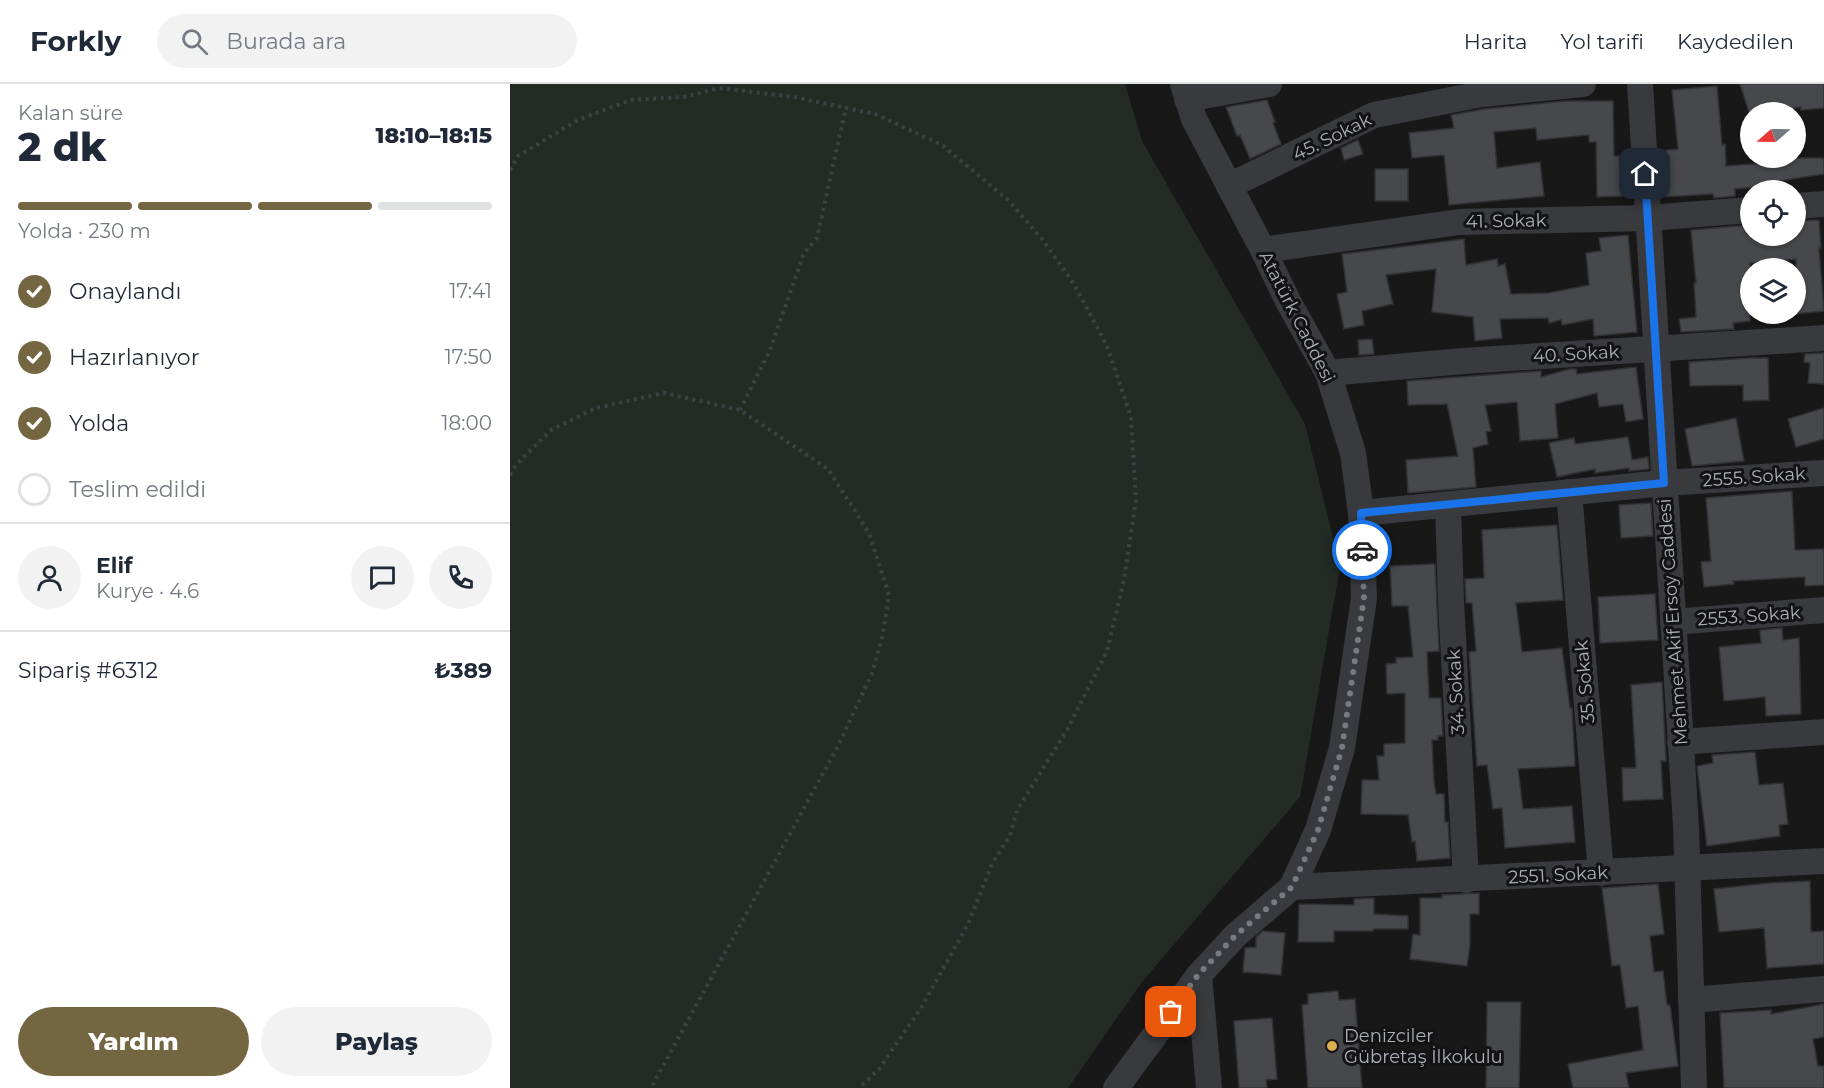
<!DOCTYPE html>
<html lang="tr">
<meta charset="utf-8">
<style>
body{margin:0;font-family:Montserrat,sans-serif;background:#f2f2f3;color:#1f2937;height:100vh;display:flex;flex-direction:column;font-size:22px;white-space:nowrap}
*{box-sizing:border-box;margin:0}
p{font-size:20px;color:#747a83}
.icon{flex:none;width:33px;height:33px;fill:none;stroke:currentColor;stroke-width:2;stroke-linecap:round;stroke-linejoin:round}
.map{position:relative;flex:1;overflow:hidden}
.side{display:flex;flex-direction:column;background:#fff;width:510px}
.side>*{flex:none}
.needle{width:39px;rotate:250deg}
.controls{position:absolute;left:1230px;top:18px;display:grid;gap:12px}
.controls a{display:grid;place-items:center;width:66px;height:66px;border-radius:50%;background:#fff;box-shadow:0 2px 4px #0004;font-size:30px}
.pin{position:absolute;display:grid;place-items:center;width:51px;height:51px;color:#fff;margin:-26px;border-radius:12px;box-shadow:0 3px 9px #0006}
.courier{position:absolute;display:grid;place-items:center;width:60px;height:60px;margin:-30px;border:4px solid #1a73e8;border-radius:50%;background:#fff;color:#222;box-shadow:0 2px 8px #0007}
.overview em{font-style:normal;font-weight:800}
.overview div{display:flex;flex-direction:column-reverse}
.overview{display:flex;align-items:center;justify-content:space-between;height:102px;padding:0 18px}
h1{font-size:39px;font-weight:800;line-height:45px}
.bar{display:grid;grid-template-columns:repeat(4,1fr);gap:9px 6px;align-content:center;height:72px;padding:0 18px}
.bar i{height:8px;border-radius:4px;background:#e0e1e3}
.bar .on{background:#746641}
.bar p{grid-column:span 4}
.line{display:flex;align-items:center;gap:15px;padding:0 18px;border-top:2px solid #e0e1e3}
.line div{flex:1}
.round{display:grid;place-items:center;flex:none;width:63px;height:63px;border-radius:32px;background:#f2f2f3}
ol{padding:0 18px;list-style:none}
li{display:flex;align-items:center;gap:18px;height:66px}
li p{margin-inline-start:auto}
li .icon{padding:6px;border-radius:50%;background:#746641;color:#fff;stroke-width:4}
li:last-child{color:#747a83}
li i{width:33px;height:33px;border:3px solid #e0e1e3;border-radius:50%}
.button{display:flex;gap:12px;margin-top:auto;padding:12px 18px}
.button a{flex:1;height:69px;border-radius:36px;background:#746641;color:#fff;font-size:24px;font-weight:800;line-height:69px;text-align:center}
.button a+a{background:#f2f2f3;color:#1f2937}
header{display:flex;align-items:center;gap:36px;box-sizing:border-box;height:84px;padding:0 30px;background:#fff;border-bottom:2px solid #e0e1e3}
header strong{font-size:28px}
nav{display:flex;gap:33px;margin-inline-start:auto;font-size:21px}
.search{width:420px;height:54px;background:#f2f2f3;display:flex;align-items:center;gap:15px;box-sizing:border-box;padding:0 21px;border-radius:33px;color:#747a83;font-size:22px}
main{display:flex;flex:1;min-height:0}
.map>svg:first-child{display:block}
.green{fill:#242b25}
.building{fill:#47484b;stroke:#323235;stroke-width:1.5}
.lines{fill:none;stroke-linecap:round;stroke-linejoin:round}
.path{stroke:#3f4045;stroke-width:4;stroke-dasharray:3 4.5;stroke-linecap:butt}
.minor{stroke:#393a3e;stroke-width:26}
.done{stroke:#787a80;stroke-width:6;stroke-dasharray:0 10.8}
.route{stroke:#1a73e8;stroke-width:8}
.poi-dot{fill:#dcb14d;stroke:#131314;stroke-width:2}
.labels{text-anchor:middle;stroke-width:6;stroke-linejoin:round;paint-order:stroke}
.street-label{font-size:18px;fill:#abafb7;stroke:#131314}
.poi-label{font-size:18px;fill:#abafb7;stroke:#131314;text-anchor:start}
</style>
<header>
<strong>Forkly</strong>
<div class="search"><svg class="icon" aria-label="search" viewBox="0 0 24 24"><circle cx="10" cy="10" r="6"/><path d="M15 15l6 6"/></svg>Burada ara</div>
<nav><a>Harita</a><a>Yol tarifi</a><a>Kaydedilen</a></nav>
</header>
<main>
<section class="side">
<div class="overview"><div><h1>2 dk</h1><p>Kalan süre</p></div><em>18:10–18:15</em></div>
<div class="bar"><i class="on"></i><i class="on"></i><i class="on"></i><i></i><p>Yolda · 230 m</p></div>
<ol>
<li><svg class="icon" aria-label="check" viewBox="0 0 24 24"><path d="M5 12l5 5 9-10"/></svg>Onaylandı<p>17:41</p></li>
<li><svg class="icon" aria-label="check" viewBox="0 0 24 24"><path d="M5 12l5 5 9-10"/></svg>Hazırlanıyor<p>17:50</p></li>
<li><svg class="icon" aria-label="check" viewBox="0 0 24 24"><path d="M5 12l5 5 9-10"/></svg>Yolda<p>18:00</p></li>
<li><i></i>Teslim edildi</li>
</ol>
<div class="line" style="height:108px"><a class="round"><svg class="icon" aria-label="person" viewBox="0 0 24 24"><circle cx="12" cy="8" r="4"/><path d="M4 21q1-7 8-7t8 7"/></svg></a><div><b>Elif</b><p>Kurye · 4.6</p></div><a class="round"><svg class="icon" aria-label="chat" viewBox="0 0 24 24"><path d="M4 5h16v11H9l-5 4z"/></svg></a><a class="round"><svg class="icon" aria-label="phone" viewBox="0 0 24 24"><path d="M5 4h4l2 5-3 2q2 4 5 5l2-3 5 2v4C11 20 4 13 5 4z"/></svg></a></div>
<div class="line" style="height:78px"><div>Sipariş #6312</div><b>₺389</b></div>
<div class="button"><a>Yardım</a><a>Paylaş</a></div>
</section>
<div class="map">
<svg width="1314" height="1004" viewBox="0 0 1314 1004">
<rect width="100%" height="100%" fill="#181819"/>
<path class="green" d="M0,0h615l17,57 163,283 35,143 -40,230 -158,185 -74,106h-558z"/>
<g class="building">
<path d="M1230,0h84v24l-23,2v-3l-29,5h-23z"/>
<path d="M1207,2l5,59 3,-1 1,22 39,-3 -2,-5h61v16l-58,9v3l-31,3v7l-21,2 -1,-4 -51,3 -3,-46 19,-2 -6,-59z"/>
<path d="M757,16l8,22 -2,1 8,21 -31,15 -10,-24 -3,1 -11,-29z"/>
<path d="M1056,17h47l1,55h7l1,40 -25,1 -1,-55h-7v-7l-52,5 -1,-12 -42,4 3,36 43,-6 4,34 -95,9 -5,-50 -32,3 -3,-25 45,-5 -3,-13 33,-6z"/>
<path d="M848,56l5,14 -19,6 -3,-12z"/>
<rect x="865" y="85" width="33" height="32"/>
<path d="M1309,136l2,28h-2l5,63 -28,3v-55l-46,4v58l-17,2 1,6 -53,3 -2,-13 17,-2 -2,-34h2l-5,-53 59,-5v11h46v-15z"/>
<path d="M1118,151l9,97 -43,4 -1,-17 -31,6 -1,-5 -12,3 -1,-5 -48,1 2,19 -27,3 -2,-24 -41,-5 4,-43 -50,6 7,29 -31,7 2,14 -20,4 -7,-35 10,-2 -5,-38 122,-15 2,26 31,-6 1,7 7,-2 6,30 38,-1 40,-8 -3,-32 15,-2 -2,-13z"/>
<path d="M862,255l2,15 -15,1 -1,-15z"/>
<path d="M1314,269v31l-16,-1 2,-20 -6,-1 1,-8z"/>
<path d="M1241,274h17l1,42 -26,1v-16l-53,1 -1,-24z"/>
<path d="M1126,283l7,52 -17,3 -3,-18 -24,3 -2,-14 -42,11 3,34 -38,3 -3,-39 -32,3 6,26 -5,1 2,12 -15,4 3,39 -68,6 -2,-33 52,-4 -11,-52 -39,1 -1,-24 134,-10v6l29,-8h6l1,5z"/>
<path d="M1314,324v31l-28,8 -8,-28z"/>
<path d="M1226,334l8,43 -52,5 -7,-37z"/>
<path d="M1118,353l4,23 16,-3 1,12 -20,2v-3l-34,5v-4l-38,8 -8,-34 25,-5 1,6z"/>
<path d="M1282,407l3,59 29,-1v36l-19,1v-9l-72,4 1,3 -30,3 -3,-25 10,-1 -5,-63z"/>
<path d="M1141,419l2,33 -32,2 -2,-33z"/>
<path d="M1047,441l6,75 -47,3 6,49 40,-4 8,60h2l3,58 -57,3 5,40 49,-3 3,36 -70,6 -3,-40 -9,1 -6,-44 -10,1 -8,-114 7,-1 -4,-48h-6l-1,-24 19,-1 -2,-48z"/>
<path d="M925,480l4,87 -12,1 2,46h12l2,38h-5v4h-6l2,42 2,12h8l1,28h3l2,36 -33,3 -2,-20 -3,1 -4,-27 -47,-1 1,-34h17l-2,-24h7v-12l21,-1v-50l-18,1 -1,-30 10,-1v-5l17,-1 -5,-51h-16l-2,-40z"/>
<path d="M1145,510l3,46 -58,3 -2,-46z"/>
<path d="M1272,544l1,12 16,-2 2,76 -35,2 -1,-19 -41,4 -5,-54 42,-4 -1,-13z"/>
<path d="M1152,598l4,79h-5l2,38 -40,2 -1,-33h14l-5,-83z"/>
<path d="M1245,668l4,33 24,-2 5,41 -9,1 1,11 -73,10 -10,-80 16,-3 -1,-8z"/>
<path d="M1300,797l1,51 13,-1v33l-57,4 -3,-40 -45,4 -5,-43 55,-6z"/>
<path d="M1148,800l6,50 -14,2 4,36 9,-1 4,34h3l8,61 -52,7 3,15h-56l-5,-24 75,-14 -5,-44 -12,2 -6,-43 -8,1 -10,-78z"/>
<path d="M969,809v21h-9v30l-3,22 -57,-7 3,-25 7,1v-37h22v-3z"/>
<path d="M864,814v16l34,2v13h-34l-1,2h-39v11h-36l1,-38 55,1v-6z"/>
<path d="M753,847l22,2 -4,42 -38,-3 2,-24 11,-1v-10z"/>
<path d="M828,907l1,9 16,-1 7,89h-54l-6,-83 6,-1v-10z"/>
<path d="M977,918h34l-2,86h-33z"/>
<path d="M1314,920v33l-11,2 5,27h6v22h-100l-4,-75 51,-3v4z"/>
<path d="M762,934l5,61 -11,1 1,8h-28l-5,-67z"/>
</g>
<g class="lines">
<g class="path">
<path d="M0,86l8,-14 60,-36 53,-20 52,-3 36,-9 75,9 81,17 67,31 66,55 34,39 32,45 33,62 24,71 5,83 -12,80 -17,71 -40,79 -50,80 -7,25 -18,29 -24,60 -47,84 -42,61 -20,19"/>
<path d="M230,326l30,-60 34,-97 13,-15 29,-131"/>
<path d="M0,391l6,-10 35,-35 45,-22 68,-15 76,17 88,59 41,64 20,62 -6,39 -11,39 -34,73 -187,342"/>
</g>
<g class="minor">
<path d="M1130,0l46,742 8,262"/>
<path d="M677,15l82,-15"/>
<path d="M719,102l145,-71 108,-21 101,-10"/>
<path d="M1286,122l28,-2"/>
<path d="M753,166l196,-28 189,-4 102,-8"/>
<path d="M818,289l135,-12 361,-23"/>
<path d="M1059,408l32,381"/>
<path d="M938,421l3,96 15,279"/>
<path d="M851,429l303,-30 160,-10"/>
<path d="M1163,538l151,-12"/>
<path d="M1170,658l144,-10"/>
<path d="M782,803l532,-26"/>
<path d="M689,891l10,113"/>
<path d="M1181,916l133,-11"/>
<path d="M606,1004l83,-113 37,-40 56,-48 26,-57 24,-82 22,-150 -3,-85 -8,-60 -25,-80 -39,-70 -26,-53 -69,-131 -11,-35"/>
</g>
</g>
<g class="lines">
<path class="done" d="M661,928l27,-37 38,-40 56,-48 26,-57 24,-82 22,-150 -2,-48"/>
<path class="route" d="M852,466l-1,-37 303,-30 -19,-309"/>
</g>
<circle class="poi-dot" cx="822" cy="962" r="6"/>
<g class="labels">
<g class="street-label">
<text transform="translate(822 53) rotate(-26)" y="6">45. Sokak</text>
<text transform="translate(996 137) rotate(-1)" y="6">41. Sokak</text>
<text transform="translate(787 233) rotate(63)" y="6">Atatürk Caddesi</text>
<text transform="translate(1066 270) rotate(-3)" y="6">40. Sokak</text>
<text transform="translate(1244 393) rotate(-4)" y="6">2555. Sokak</text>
<text transform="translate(1239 532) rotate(-4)" y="6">2553. Sokak</text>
<text transform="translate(1163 538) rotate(-94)" y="6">Mehmet Akif Ersoy Caddesi</text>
<text transform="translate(1075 598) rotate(-95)" y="6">35. Sokak</text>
<text transform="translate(946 608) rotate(-93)" y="6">34. Sokak</text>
<text transform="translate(1048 791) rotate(-3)" y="6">2551. Sokak</text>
</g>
<g class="poi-label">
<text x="834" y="958">Denizciler<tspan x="834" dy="21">Gübretaş İlkokulu</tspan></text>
</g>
</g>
</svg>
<div class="controls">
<a><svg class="needle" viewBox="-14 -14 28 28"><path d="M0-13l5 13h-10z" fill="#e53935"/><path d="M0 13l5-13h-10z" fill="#747a83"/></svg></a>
<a><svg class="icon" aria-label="locate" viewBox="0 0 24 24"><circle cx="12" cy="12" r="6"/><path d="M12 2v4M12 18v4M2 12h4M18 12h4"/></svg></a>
<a><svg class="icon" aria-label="layers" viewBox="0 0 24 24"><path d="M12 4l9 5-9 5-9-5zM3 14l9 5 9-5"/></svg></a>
</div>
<div class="pin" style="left:661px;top:928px;background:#ea580c"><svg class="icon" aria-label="bag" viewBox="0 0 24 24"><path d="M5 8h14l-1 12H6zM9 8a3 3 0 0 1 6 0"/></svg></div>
<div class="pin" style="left:1135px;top:90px;background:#1f2937"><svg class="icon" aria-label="home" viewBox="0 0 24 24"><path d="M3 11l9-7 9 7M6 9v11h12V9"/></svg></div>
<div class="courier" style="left:852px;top:466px"><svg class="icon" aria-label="car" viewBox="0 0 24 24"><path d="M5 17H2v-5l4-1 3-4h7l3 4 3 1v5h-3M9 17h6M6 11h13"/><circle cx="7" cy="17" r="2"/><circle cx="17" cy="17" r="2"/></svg></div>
</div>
</main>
